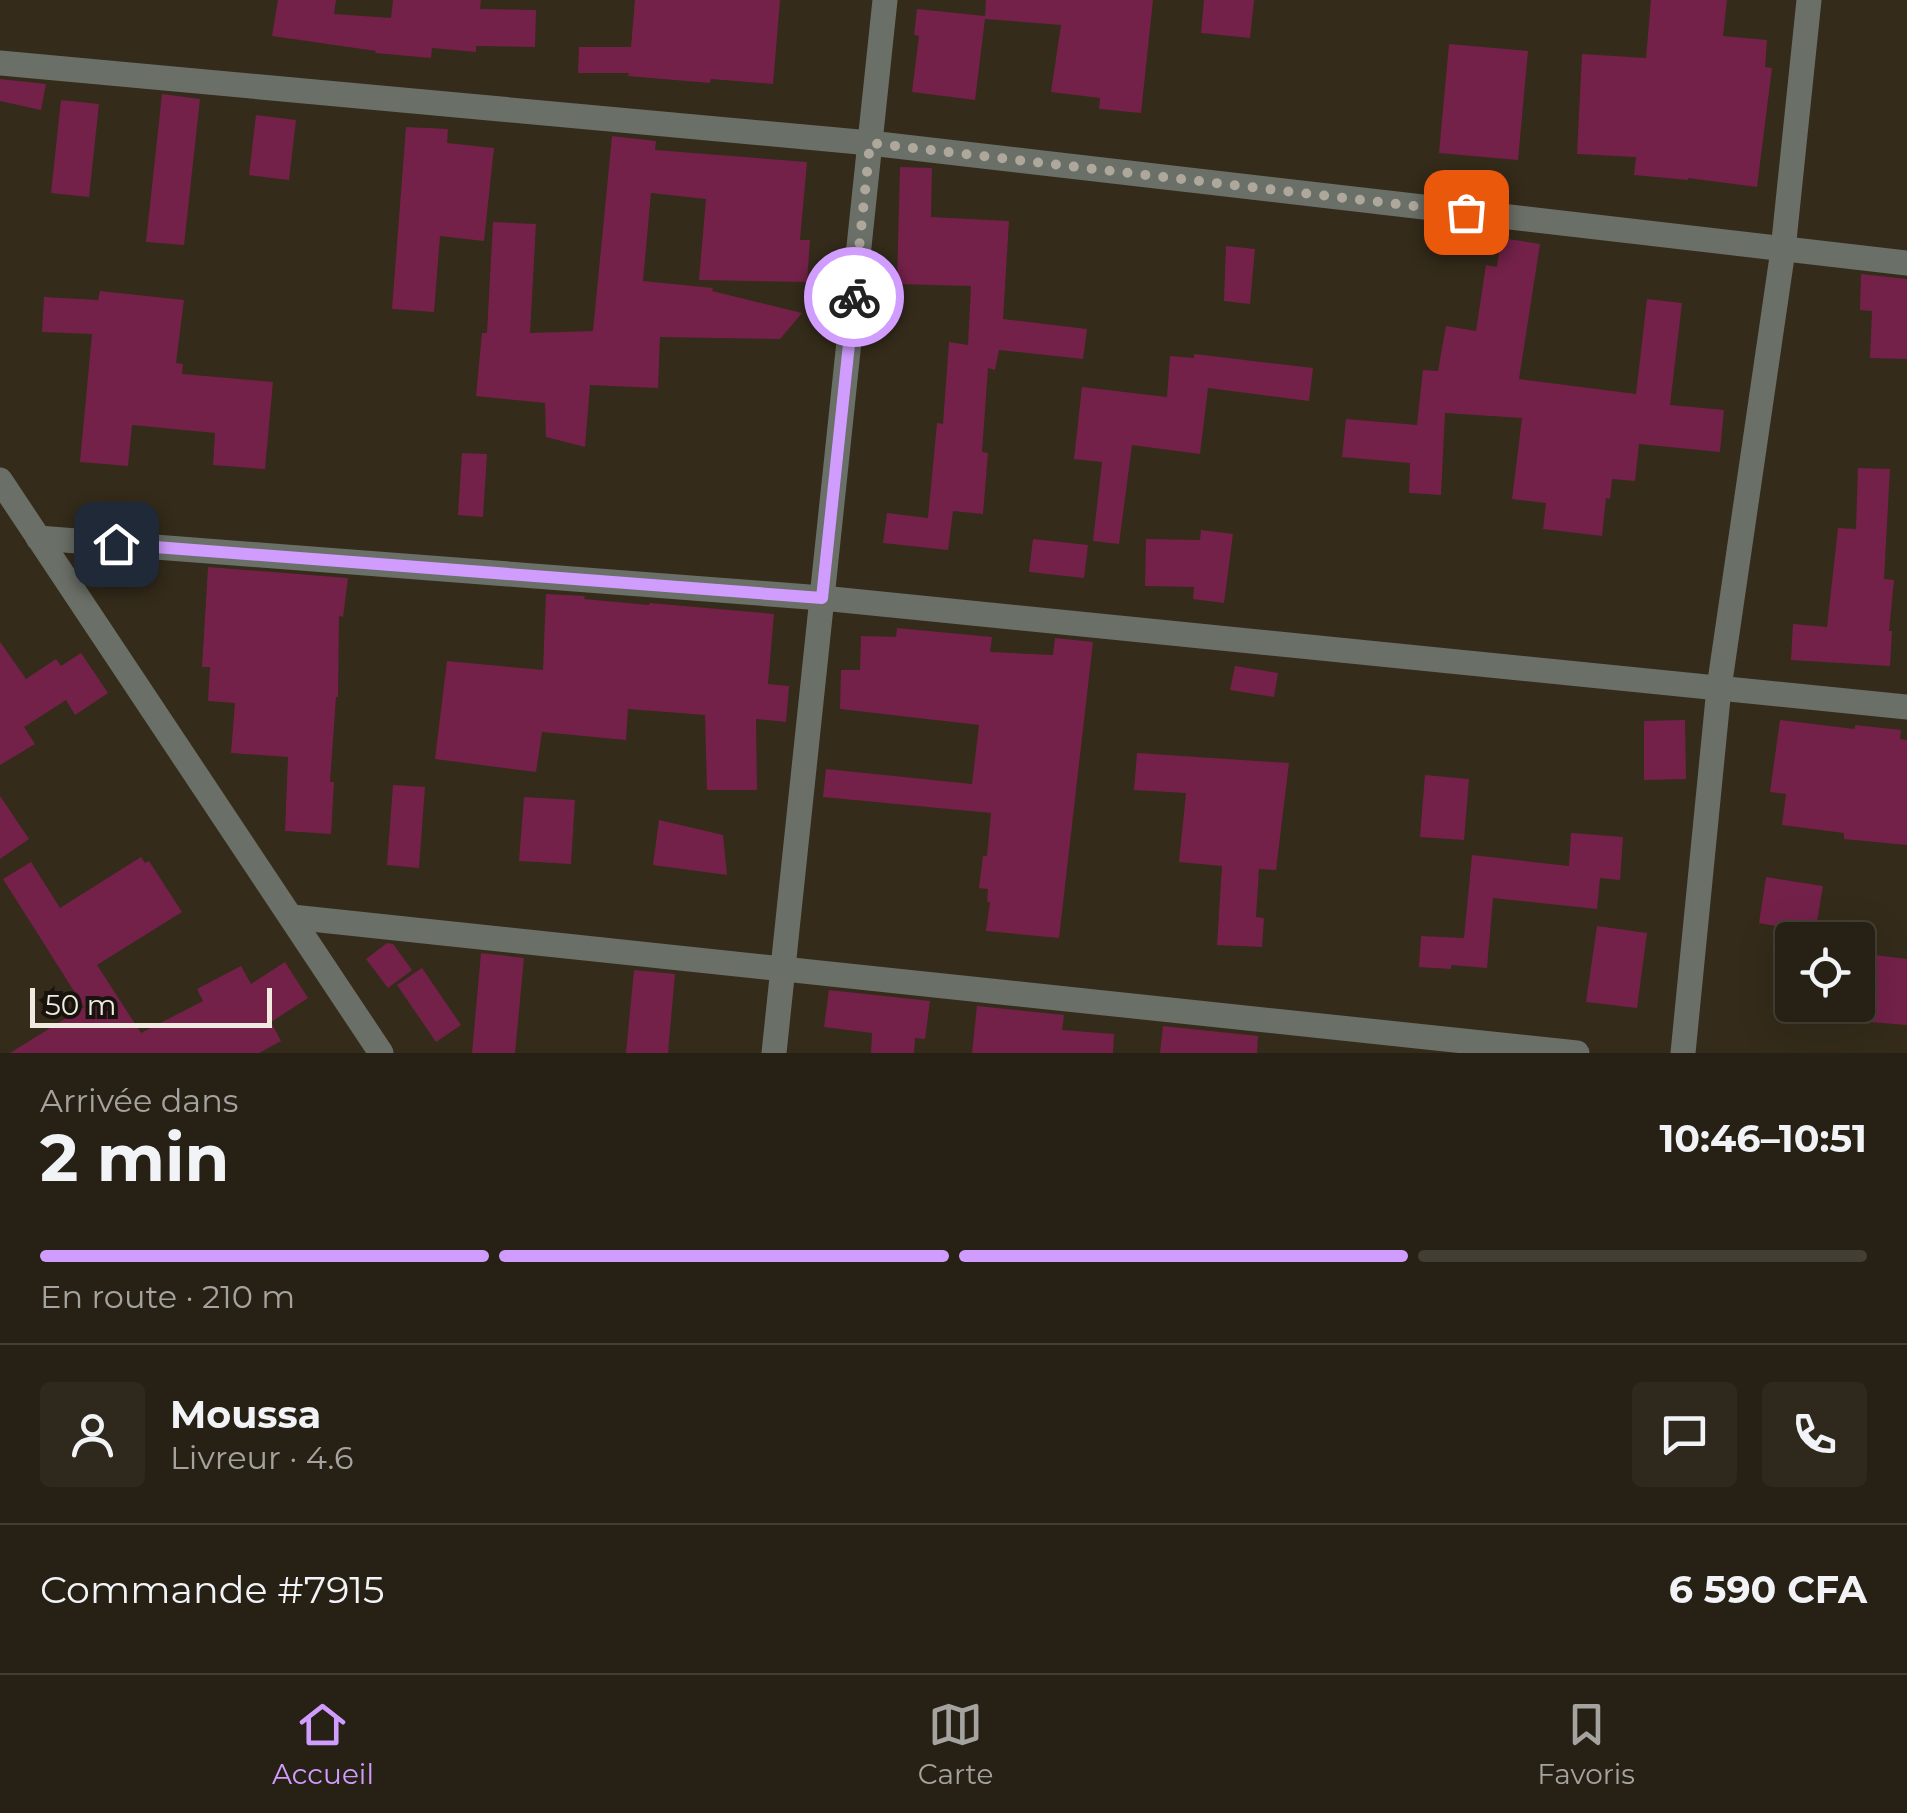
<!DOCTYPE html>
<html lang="fr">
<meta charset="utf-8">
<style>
body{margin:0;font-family:Montserrat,sans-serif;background:#2f281d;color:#f1f3f6;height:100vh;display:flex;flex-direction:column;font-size:38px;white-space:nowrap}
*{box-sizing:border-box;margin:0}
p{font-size:32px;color:#a4a3a0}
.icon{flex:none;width:55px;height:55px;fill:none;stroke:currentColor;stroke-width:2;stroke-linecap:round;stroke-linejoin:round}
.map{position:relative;height:1053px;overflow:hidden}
.side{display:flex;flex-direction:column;background:#272014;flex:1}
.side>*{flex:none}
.tools{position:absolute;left:1775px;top:922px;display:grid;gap:20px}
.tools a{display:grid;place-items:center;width:100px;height:100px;border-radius:10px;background:#272014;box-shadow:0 10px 40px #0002,0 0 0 2px #433e34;font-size:50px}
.scale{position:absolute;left:30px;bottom:25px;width:242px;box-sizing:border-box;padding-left:10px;border:5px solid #f0eae0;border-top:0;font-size:28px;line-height:35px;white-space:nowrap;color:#f0eae0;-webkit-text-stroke:8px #18140d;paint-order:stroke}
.pin{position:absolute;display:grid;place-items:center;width:85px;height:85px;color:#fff;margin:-42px;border-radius:20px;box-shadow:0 5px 15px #0006}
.courier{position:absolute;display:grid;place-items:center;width:100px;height:100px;margin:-50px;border:8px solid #d09dff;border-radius:50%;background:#fff;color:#222;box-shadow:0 2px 12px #0007}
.headline em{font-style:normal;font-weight:700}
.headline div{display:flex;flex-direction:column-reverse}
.headline{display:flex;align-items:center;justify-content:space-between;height:170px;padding:0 40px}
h1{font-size:65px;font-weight:700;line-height:75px}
.bar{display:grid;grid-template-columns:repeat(4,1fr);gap:15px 10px;align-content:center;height:120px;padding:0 40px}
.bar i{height:12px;border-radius:8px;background:#433e34}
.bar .on{background:#d09dff}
.bar p{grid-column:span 4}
.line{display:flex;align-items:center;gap:25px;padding:0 40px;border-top:2px solid #433e34}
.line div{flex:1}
.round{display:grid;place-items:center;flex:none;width:105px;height:105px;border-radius:10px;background:#2f281d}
.tab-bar{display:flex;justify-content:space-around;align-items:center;height:140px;border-top:2px solid #433e34;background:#272014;font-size:28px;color:#a4a3a0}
.tab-bar a{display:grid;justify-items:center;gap:5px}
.tab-bar .on{color:#d09dff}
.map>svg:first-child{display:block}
.building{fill:#732149}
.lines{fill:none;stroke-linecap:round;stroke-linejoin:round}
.minor{stroke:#6a6f67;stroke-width:25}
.done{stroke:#aea79b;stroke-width:10;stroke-dasharray:0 18}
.route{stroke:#d09dff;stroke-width:12}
</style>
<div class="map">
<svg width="1907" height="1053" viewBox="0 0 1907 1053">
<rect width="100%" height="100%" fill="#342b1a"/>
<g class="building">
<path d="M278,0h58l-2,14 57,4 2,-18h88l-1,9 56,1 -1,37 -59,-1v6l-44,-4 -1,10 -56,-5 1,-2 -104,-15z"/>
<path d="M635,0h145l-7,84 -62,-5 -1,4 -82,-7 1,-3h-51l1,-26h52z"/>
<path d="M986,0h167l-12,113 -42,-4 1,-11 -49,-6 10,-67 -76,-6 -10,81 -63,-8 7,-56 -5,-1 3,-26 68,7z"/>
<path d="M1204,0h50l-4,38 -49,-5z"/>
<path d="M1651,0h76l-4,36 44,4 -2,27 7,1 -15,119 -69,-9v2l-54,-5 2,-18 -59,-3 5,-100 64,4z"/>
<path d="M1449,44l79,7 -10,109 -79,-7z"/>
<path d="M0,79l46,5 -5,26 -41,-9z"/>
<path d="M162,94l38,5 -16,146 -38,-3z"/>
<path d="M61,100l38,4 -10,93 -38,-4z"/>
<path d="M256,115l40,5 -7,60 -40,-5z"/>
<path d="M406,127l42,2 -1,14 47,5 -10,93 -44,-5 -6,76 -42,-3z"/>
<path d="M612,136l44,5 -1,9 152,12 -7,78h10l-3,42 -108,-2 7,-81 -55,-6 -8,88 70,7 -1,3 90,22 -22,26 -120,-2 -2,51 -68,-3 -5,62 -39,-10 -1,-34 -69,-7 6,-63h5l6,-111 43,2 -6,109 63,-2z"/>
<path d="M900,167l32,1 -1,49 78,4 -6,98 84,10 -4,30 -84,-9 -4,20 -7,-2 -6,84 6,1 -5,61 -30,-3 -5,39 -65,-7 4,-30 41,5 9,-95 6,1 6,-82 19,3 3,-59 -74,-2z"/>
<path d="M1501,238l39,6 -21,135 117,15 11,-95 35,4 -12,102 54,5 -4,42 -81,-8 -4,37 -23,-2 -2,20 -4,-1 -4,38 -59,-7 3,-26 -34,-4 10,-81 -77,-5 -4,82 -32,-2 1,-30 -68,-6 4,-38 71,6 6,-55 15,1 8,-45 30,5 10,-66 11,2z"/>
<path d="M1226,246l29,3 -5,55 -26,-3z"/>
<path d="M1861,274l46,5v80l-37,-1 2,-47 -12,-1z"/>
<path d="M100,291l84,9 -8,63 7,1 -1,10 91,8 -8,87 -52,-4 2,-32 -83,-8 -4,41 -48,-4 12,-128 -50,-2 2,-35 54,3z"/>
<path d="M1194,354l119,14 -4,33 -101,-13 -8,66 -68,-9 -13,99 -26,-3 9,-79 -28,-3 8,-72 85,10 3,-41 24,2z"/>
<path d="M462,453l25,1 -4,63 -25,-2z"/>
<path d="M1858,468l32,1 -6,110 10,1 -5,51h3l-2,35 -99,-6 2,-36 34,3 11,-99 18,1z"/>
<path d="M1201,530l32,4 -9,69 -31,-4 1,-12 -49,-1 1,-47 54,1z"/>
<path d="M1033,539l55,6 -4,33 -55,-6z"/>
<path d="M208,567l140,11 -5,39 -4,-1 -1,81h-2l-6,85h4l-3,52 -46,-3 3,-74 -57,-4 4,-50 -27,-2 2,-34h-8z"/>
<path d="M546,594l39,2 -1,3 65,6 1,-2 124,11 -6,70 21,2 -3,36 -30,-3 1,71h-50l-2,-75 -77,-6 -2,31 -84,-8 -6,40 -101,-13 12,-98 96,9z"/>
<path d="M897,628l95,9 -2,15 63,3 2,-17 38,4 -34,296 -73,-7 4,-29h-3l1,-13 -9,-1 4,-32h4l4,-43 -168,-16 3,-28 146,15 7,-59 -139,-16 1,-39h19l1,-34 35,1z"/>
<path d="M0,642l26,37 30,-20 5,7 20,-13 27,40 -33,22 -9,-15 -42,27 11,17 -35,21z"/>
<path d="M1235,666l43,7 -4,24 -44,-7z"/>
<path d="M1685,720l1,59 -42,1v-59z"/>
<path d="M1780,720l75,9v-4l46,5 -1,9 7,1v105l-63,-6v-6l-62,-8 4,-31 -16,-2z"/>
<path d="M1137,753l152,10 -13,107 -17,-1 -3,48 8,1 -2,29 -45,-2 5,-79 -43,-4 7,-69 -52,-3z"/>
<path d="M1425,775l44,4 -5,61 -44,-3z"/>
<path d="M393,785l32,2 -6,81 -32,-3z"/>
<path d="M0,796l29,43 -29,20z"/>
<path d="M524,797l51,3 -4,64 -52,-3z"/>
<path d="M659,820l64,15 4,40 -74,-10z"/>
<path d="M1571,833l52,4 -3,43 -20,-2 -3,31 -104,-11 -6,70 -36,-3v4l-32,-2 2,-31 43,2 8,-83 97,11z"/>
<path d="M141,857l4,6 4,-2 33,51 -85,53 44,68 62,-32 -6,-12 44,-23 10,18 34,-22 23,36 -37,24 10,19 -22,12h-249l74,-46 -81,-128 28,-17 29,46z"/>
<path d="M1766,877l57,9 -8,47 -56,-10z"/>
<path d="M1597,926l50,7 -10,75 -51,-6z"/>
<path d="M387,943l6,1 19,26 -24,18 -22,-29z"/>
<path d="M481,953l43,5 -9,95h-43z"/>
<path d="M1858,953l49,6v66l-49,-4z"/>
<path d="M422,968l39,57 -25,17 -39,-57z"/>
<path d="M634,970l41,4 -7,79h-42z"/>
<path d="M829,990l101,11 -5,38 -10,-1 -1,15h-43l1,-20 -48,-6z"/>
<path d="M977,1006l87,9 -2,15 52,4 -1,19h-141z"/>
<path d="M1163,1026l95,10 -1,17h-97z"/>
</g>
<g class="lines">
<g class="minor">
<path d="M0,63l870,80 1037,120"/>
<path d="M0,480l381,573"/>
<path d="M38,538l784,60 1085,109"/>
<path d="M292,917l1285,136"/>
<path d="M774,1053l111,-1053"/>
<path d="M1683,1053l36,-365 64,-438 26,-250"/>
</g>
</g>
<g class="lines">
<path class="done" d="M854,297l16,-154 596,69"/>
<path class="route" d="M116,544l706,54 32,-301"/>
</g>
</svg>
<div class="tools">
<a><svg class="icon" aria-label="locate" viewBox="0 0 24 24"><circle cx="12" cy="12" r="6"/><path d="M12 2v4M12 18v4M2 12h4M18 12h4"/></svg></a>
</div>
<div class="scale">50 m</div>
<div class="pin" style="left:1466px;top:212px;background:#ea580c"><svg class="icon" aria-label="bag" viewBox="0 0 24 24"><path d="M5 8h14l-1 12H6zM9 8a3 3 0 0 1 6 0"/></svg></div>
<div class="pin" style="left:116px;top:544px;background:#1f2937"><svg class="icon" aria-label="home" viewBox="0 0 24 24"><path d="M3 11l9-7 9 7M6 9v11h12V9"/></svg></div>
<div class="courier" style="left:854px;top:297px"><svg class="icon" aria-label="bike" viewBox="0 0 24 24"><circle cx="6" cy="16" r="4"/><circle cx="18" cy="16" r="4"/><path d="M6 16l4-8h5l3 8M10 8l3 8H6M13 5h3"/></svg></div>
</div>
<section class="side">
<div class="headline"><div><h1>2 min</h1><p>Arrivée dans</p></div><em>10:46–10:51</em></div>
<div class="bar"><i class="on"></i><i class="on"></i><i class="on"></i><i></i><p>En route · 210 m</p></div>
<div class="line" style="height:180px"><a class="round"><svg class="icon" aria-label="person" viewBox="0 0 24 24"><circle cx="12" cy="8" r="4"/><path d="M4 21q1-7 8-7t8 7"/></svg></a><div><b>Moussa</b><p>Livreur · 4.6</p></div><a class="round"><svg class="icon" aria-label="chat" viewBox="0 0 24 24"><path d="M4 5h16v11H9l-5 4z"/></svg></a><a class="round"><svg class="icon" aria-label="phone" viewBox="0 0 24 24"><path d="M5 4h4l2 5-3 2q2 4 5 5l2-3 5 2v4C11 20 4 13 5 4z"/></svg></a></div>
<div class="line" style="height:130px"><div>Commande #7915</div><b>6 590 CFA</b></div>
</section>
<nav class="tab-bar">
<a class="on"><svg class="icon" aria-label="home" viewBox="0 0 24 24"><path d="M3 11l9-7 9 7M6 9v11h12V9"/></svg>Accueil</a>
<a><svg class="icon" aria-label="map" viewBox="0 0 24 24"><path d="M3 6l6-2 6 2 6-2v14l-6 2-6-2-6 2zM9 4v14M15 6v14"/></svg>Carte</a>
<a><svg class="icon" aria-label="saved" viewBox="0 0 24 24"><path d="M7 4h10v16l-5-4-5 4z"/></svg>Favoris</a>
</nav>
